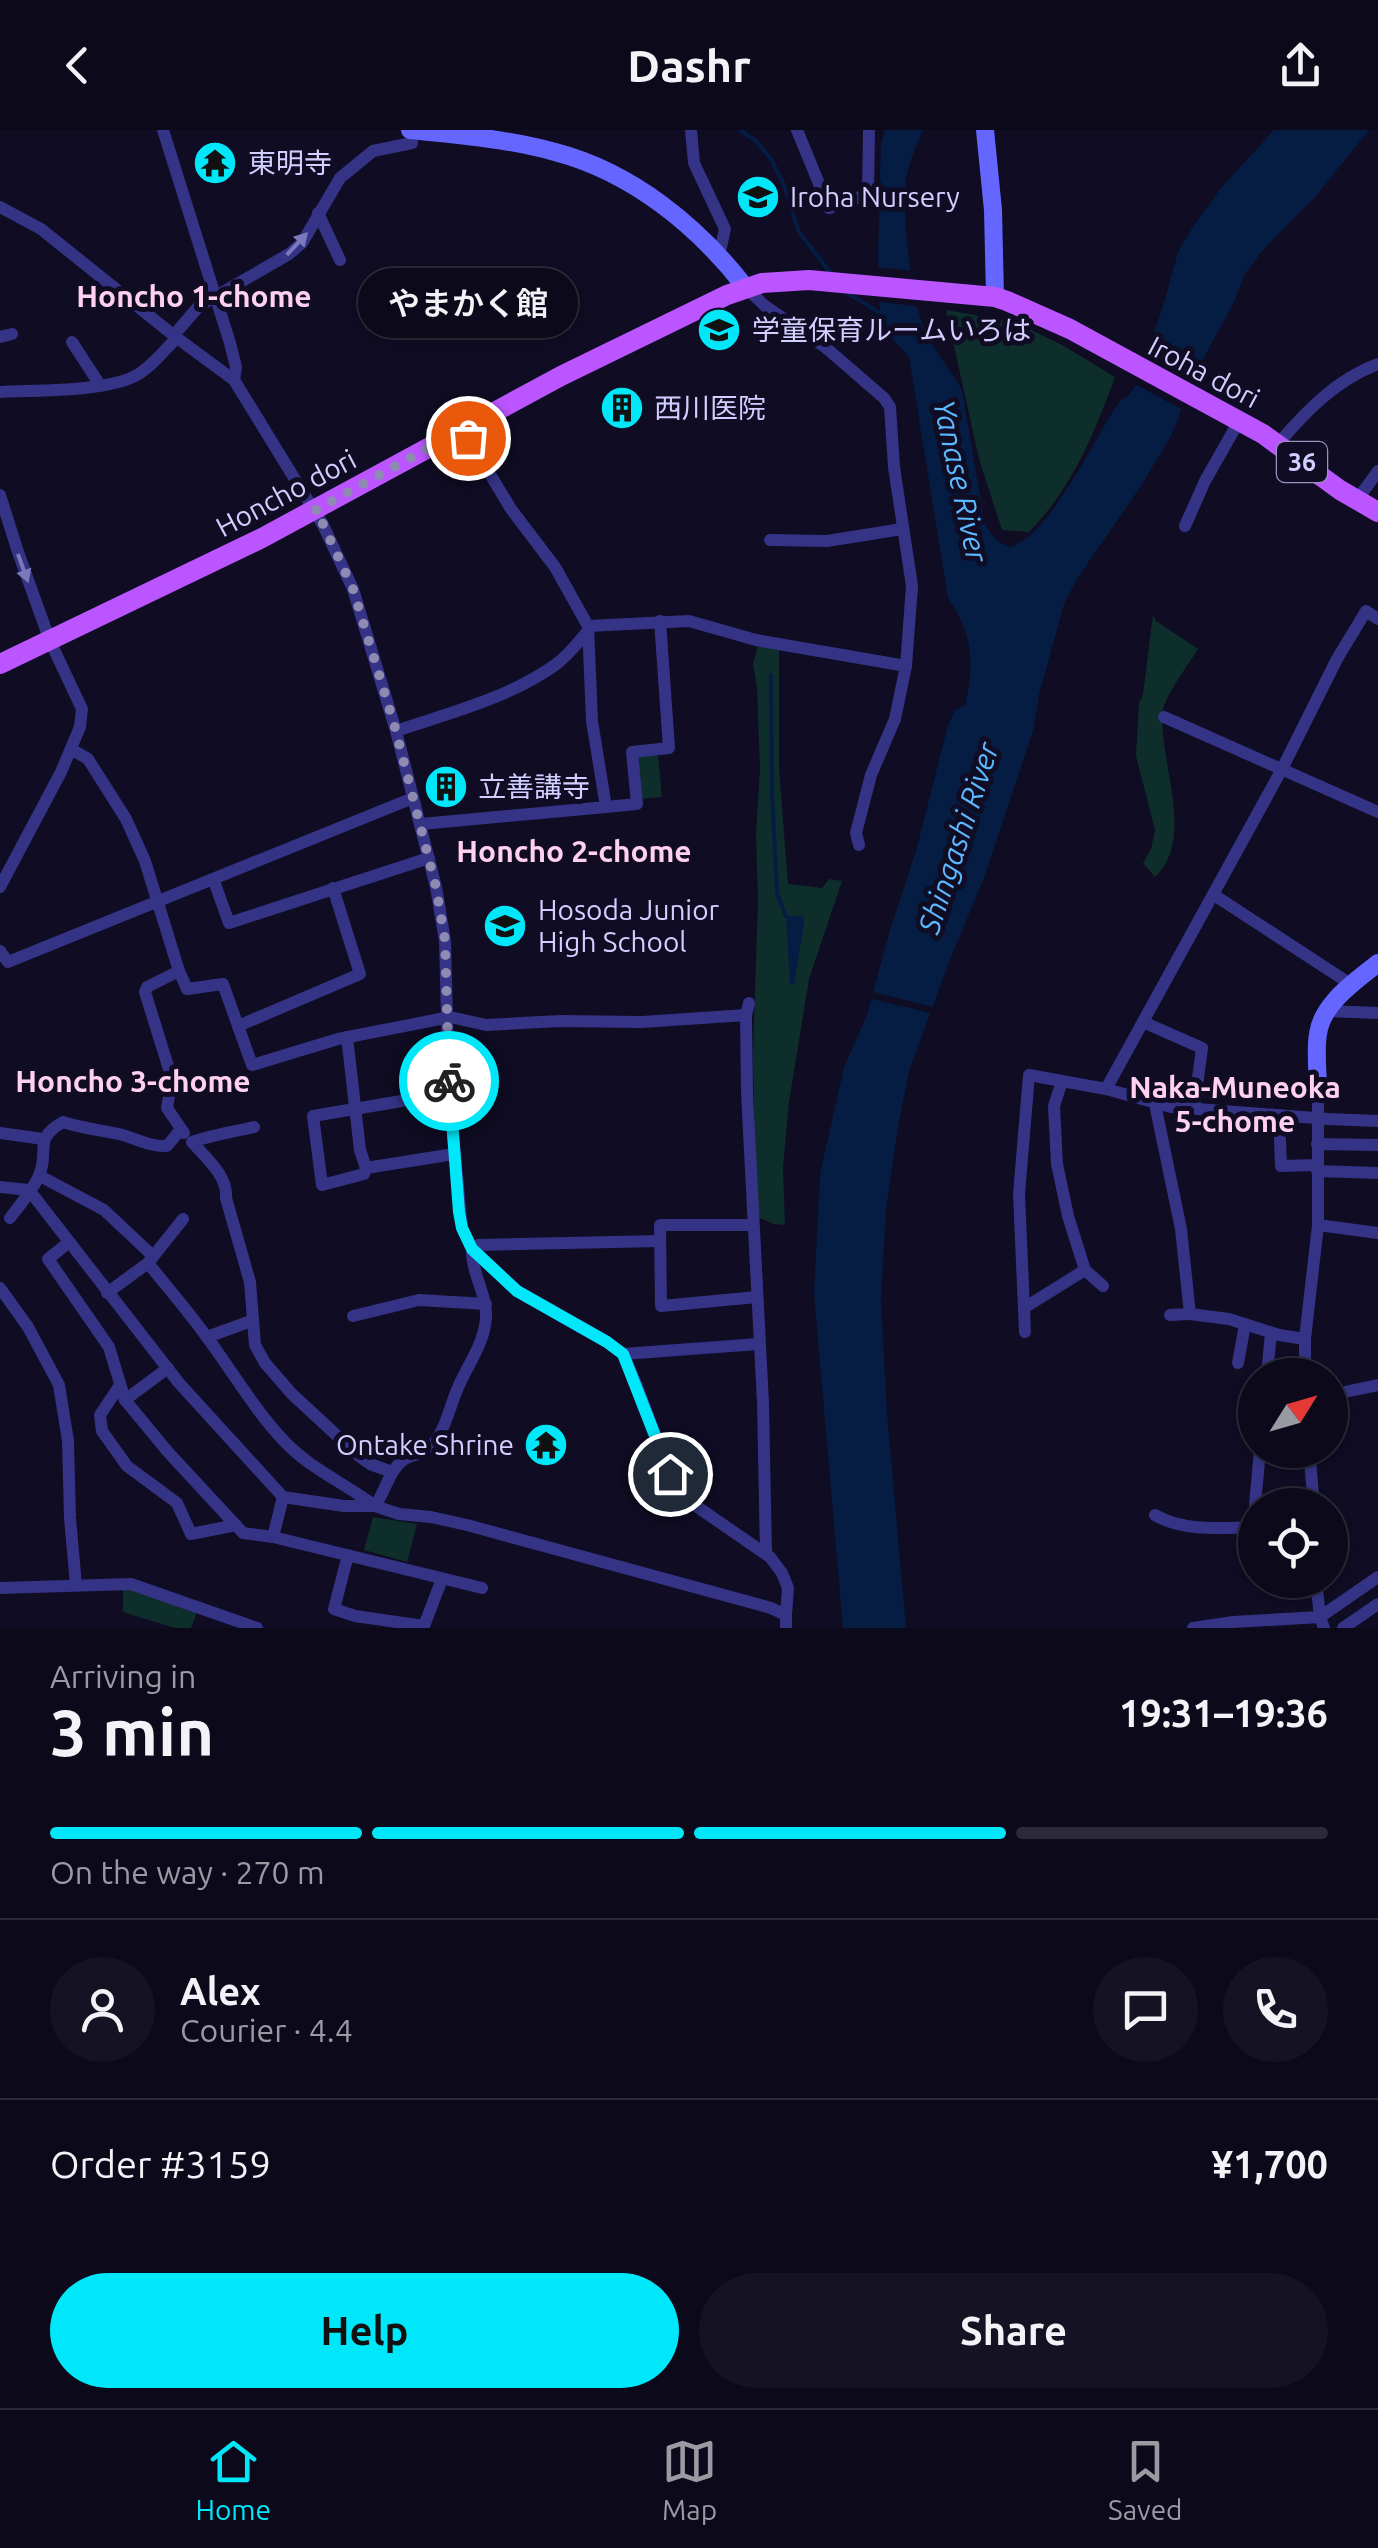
<!DOCTYPE html>
<meta charset="utf-8">
<style>
body{margin:0;font-family:Ubuntu,"Noto Sans JP",sans-serif;background:#141223;color:#f1f3f6;height:100vh;display:flex;flex-direction:column;font-size:38px;white-space:nowrap}
*{box-sizing:border-box;margin:0}
p{font-size:32px;color:#9a9aa2}
.icon{flex:none;width:55px;height:55px;fill:none;stroke:currentColor;stroke-width:2;stroke-linecap:round;stroke-linejoin:round}
.map{position:relative;height:1498px;overflow:hidden}
.sheet{display:flex;flex-direction:column;background:#0b091a;flex:1}
.sheet>*{flex:none}
.needle{width:65px;rotate:53deg}
.tools{position:absolute;left:1238px;top:1228px;display:grid;gap:20px}
.tools a{display:grid;place-items:center;width:110px;height:110px;border-radius:50%;background:#0b091a;box-shadow:0 2px 8px #0004,0 0 0 2px #2b2a39;font-size:50px}
.pin{position:absolute;display:grid;place-items:center;width:85px;height:85px;color:#fff;margin:-42px;border:5px solid #fff;border-radius:50%;box-shadow:0 2px 10px #0007}
.courier{position:absolute;display:grid;place-items:center;width:100px;height:100px;margin:-50px;border:8px solid #00e7f9;border-radius:50%;background:#fff;color:#222;box-shadow:0 2px 12px #0007}
.bubble{position:absolute;height:70px;border-radius:35px;background:#0b091a;box-shadow:0 2px 8px #0004,0 0 0 2px #2b2a39;font-size:32px;font-weight:600;line-height:70px;text-align:center}
.headline em{font-style:normal;font-weight:600}
.headline div{display:flex;flex-direction:column-reverse}
.headline{display:flex;align-items:center;justify-content:space-between;height:170px;padding:0 50px}
h1{font-size:65px;font-weight:600;line-height:75px}
.bar{display:grid;grid-template-columns:repeat(4,1fr);gap:15px 10px;align-content:center;height:120px;padding:0 50px}
.bar i{height:12px;border-radius:8px;background:#2b2a39}
.bar .active{background:#00e7f9}
.bar p{grid-column:span 4}
.line{display:flex;align-items:center;gap:25px;padding:0 50px;border-top:2px solid #2b2a39}
.line div{flex:1}
.round{display:grid;place-items:center;flex:none;width:105px;height:105px;border-radius:52px;background:#141223}
.button{display:flex;gap:20px;margin-top:auto;padding:20px 50px}
.button a{flex:1;height:115px;border-radius:60px;background:#00e7f9;color:#111;font-size:40px;font-weight:600;line-height:115px;text-align:center}
.button a+a{background:#141223;color:#f1f3f6}
header{display:flex;justify-content:space-between;align-items:center;height:130px;padding:0 50px;background:#0b091a;font-size:45px;font-weight:600}
.dock{display:flex;justify-content:space-around;align-items:center;height:140px;border-top:2px solid #2b2a39;background:#0b091a;font-size:28px;color:#9a9aa2}
.dock a{display:grid;justify-items:center;gap:5px}
.dock .active{color:#00e7f9}
.map>svg:first-child{display:block}
.green{fill:#0e2e2c}
.water{fill:#051d43}
.pier{fill:#0f0c23}
.lines{fill:none;stroke-linecap:round;stroke-linejoin:round}
.stream{stroke:#051d43;stroke-width:4}
.street{stroke:#343386;stroke-width:12}
.secondary{stroke:#6566ff;stroke-width:18}
.primary{stroke:#b5f;stroke-width:20}
.oneway{fill:#7b79bc}
.done{stroke:#8e8ab2;stroke-width:10;stroke-dasharray:0 18}
.route{stroke:#00e7f9;stroke-width:12}
.labels{text-anchor:middle;stroke-width:10;stroke-linejoin:round;paint-order:stroke}
.shield{fill:#0f0c23;stroke:#9894bd;stroke-width:2.5}
.shield-label{font-size:25px;font-weight:bold;fill:#d2ceff}
.poi-label{font-size:28px;fill:#d2ceff;stroke:#0f0c23;text-anchor:start}
.street-label{font-size:28px;fill:#d2ceff;stroke:#0f0c23}
.neighbourhood-label{font-size:30px;font-weight:bold;fill:#ffd0ef;stroke:#0f0c23}
.water-label{font-size:30px;font-style:italic;fill:#5cb8ff;stroke:#0f0c23}
</style>
<header><svg class="icon" aria-label="back" viewBox="0 0 24 24"><path d="M15 5l-7 7 7 7"/></svg>Dashr<svg class="icon" aria-label="share" viewBox="0 0 24 24"><path d="M12 15V3M7 8l5-5 5 5M5 13v7h14v-7"/></svg></header>
<div class="map">
<svg width="1378" height="1498" viewBox="0 0 1378 1498">
<rect width="100%" height="100%" fill="#0f0c23"/>
<g class="green">
<path d="M946,180l69,12 47,23 53,32c-21,57 -43,111 -86,155l-27,-2 -23,-71z"/>
<path d="M1153,485l3,6 42,28c-8,13 -33,47 -35,61 -6,50 34,127 -8,167l-12,-14 8,-14 4,-19 -19,-74 3,-53 4,-8z"/>
<path d="M758,515l21,5v118l9,116 34,4 7,-9 13,2 -33,98 -20,123 -6,65 2,58 -12,-1 -17,-8 -3,-160 5,-157 -2,-64 4,-65 -3,-83 -4,-23z"/>
<path d="M658,625l4,42 -21,2 -4,-43z"/>
<path d="M373,1387l44,7 -10,38 -43,-12z"/>
<path d="M123,1459h15l60,20 -7,19h-16l-49,-15 -3,-2z"/>
</g>
<g class="water">
<path d="M885,0h38c-6,14 -13,30 -16,44 -7,33 4,117 15,149 9,25 28,45 40,67l23,134c7,12 12,19 25,23 38,-9 86,-111 109,-145l11,-8 6,-9 27,-79 15,-54 16,-27 27,-37 53,-58h95l-53,66 -53,54 -18,24 -12,30 -38,70 -23,60 -31,52 -64,93 -13,25 -25,91 -6,36 -49,147 -33,79 -41,111 -11,52 -13,89 -5,91 6,114 19,214h-63l-29,-334 6,-120 24,-107 23,-52 22,-82 27,-82 32,-126 7,-15 10,-5c10,-41 8,-71 -17,-107l-39,-241 -24,-26 -5,-10 -2,-63 3,-115z"/>
<path d="M786,786h17l1,8 -10,61h-4z"/>
</g>
<g class="pier">
<path d="M873,137l44,4 7,36 -51,-6z"/>
<path d="M1143,220l55,30 -13,31 -54,-29z"/>
<path d="M868,861l70,17 -3,6 -68,-16z"/>
</g>
<g class="lines">
<g class="stream">
<path d="M740,0l16,11 15,18 12,24 16,49 33,43"/>
<path d="M844,160c10,10 26,14 37,25"/>
<path d="M771,545l1,118 5,100 9,23"/>
</g>
<g class="street">
<path d="M163,0l67,213 6,24 -2,13"/>
<path d="M691,0l3,33 31,66 -6,27"/>
<path d="M797,0l32,78 39,-14 1,-64"/>
<path d="M0,77l41,22 136,109 57,42 89,145 30,64 43,142 40,156 9,54 4,152 13,135 10,21 45,42 90,51 16,12 14,32 38,102 5,7 90,62 12,16 6,15 -2,27"/>
<path d="M318,83l22,47"/>
<path d="M746,158l19,18 60,41 59,51 6,9 4,60 18,119 -6,80 -11,53 -24,56 -15,58 3,12"/>
<path d="M174,205l25,-29 90,-52 13,-11 38,-65 33,-27 39,-8v-13"/>
<path d="M0,207l12,-3"/>
<path d="M72,212l28,43"/>
<path d="M0,262c36,-2 104,0 135,-16 16,-8 29,-26 42,-38"/>
<path d="M1278,314c28,-33 59,-65 100,-80"/>
<path d="M0,365l18,57 32,89 32,68 -2,18 -19,45 -61,115"/>
<path d="M1357,370l21,-29"/>
<path d="M1185,396l20,-45 34,-60"/>
<path d="M770,410l57,1 75,-12"/>
<path d="M588,496l101,-5 67,19 150,26"/>
<path d="M1164,587l214,95"/>
<path d="M396,601c53,-18 113,-33 159,-66 13,-9 23,-23 33,-34"/>
<path d="M71,619l17,10 38,60 19,42 34,110 8,18 36,-5 29,81 86,-26 112,-22 36,8 74,-4 82,1 104,-7"/>
<path d="M606,677l31,-3 -5,-52 37,-4 -9,-127"/>
<path d="M421,694l185,-17 -14,-86 -4,-95 -33,-59 -44,-58 -48,-80"/>
<path d="M214,751l15,42 200,-65"/>
<path d="M1214,765l138,90"/>
<path d="M0,821l8,11 405,-164"/>
<path d="M179,841l-32,16 -2,5 27,87 -5,29 17,25"/>
<path d="M749,873l-3,12 1,78 16,310 3,151"/>
<path d="M1327,881l51,2"/>
<path d="M1143,892l59,26 -8,60"/>
<path d="M238,896l122,-52 -27,-86"/>
<path d="M347,907l13,113 6,18"/>
<path d="M1062,951l-8,25 3,58 11,52 17,54 18,16"/>
<path d="M1106,959l176,-320 55,-110 29,-48 12,8"/>
<path d="M449,963l-136,23 9,69 42,-11 2,-6 88,-14"/>
<path d="M1155,974l26,125 9,85 39,5 50,16 26,4"/>
<path d="M1279,985l2,51 36,-1"/>
<path d="M254,997c-21,5 -42,8 -62,15 14,16 36,34 34,56l24,84 5,63 10,18 27,31 67,62 11,8 22,8"/>
<path d="M0,1003l43,6"/>
<path d="M1317,1014l61,1"/>
<path d="M1317,1041l61,2"/>
<path d="M40,1046l64,34 49,46"/>
<path d="M0,1057l29,3 150,193 104,114 61,9h31l24,8 32,3 36,8 304,83 15,7v13"/>
<path d="M10,1088c9,-12 21,-26 28,-40 13,-26 -7,-38 25,-56 18,6 37,8 56,12 16,4 31,13 48,12l14,-17"/>
<path d="M753,1095h-93l1,81 96,-9"/>
<path d="M1318,1095l60,8"/>
<path d="M68,1113l-20,16 61,88 16,53 43,52 75,81 30,4 209,51"/>
<path d="M148,1133c19,24 40,48 58,73 27,36 49,75 80,107 25,26 60,41 89,63 10,-14 14,-35 28,-46 10,-7 20,-4 28,-13 14,-16 18,-38 26,-57 10,-25 27,-45 29,-72 1,-25 -15,-45 -14,-69l6,-4 182,-4"/>
<path d="M0,1158l28,39 31,58 9,56 2,77 6,67"/>
<path d="M107,1163l41,-30 35,-44"/>
<path d="M1024,1178l61,-38"/>
<path d="M1170,1185l20,-1"/>
<path d="M353,1186l66,-16 67,4"/>
<path d="M1025,1202l-6,-138 10,-119 77,14 65,18 157,12 50,2"/>
<path d="M207,1207l44,-16"/>
<path d="M623,1224l135,-10"/>
<path d="M1238,1233l7,-38"/>
<path d="M1267,1245l4,-42"/>
<path d="M1305,1245v-36l13,-114v-135"/>
<path d="M120,1255l-20,30 2,16 25,35 50,37 14,31 45,-9"/>
<path d="M1330,1265l48,-10"/>
<path d="M125,1270l43,-32"/>
<path d="M1309,1320l5,55"/>
<path d="M1255,1375l5,-55"/>
<path d="M1155,1385c28,17 68,13 100,12"/>
<path d="M273,1407l10,-40"/>
<path d="M348,1425l-14,54 21,7 69,10 18,-47"/>
<path d="M1316,1450l4,37 4,11"/>
<path d="M0,1458l131,-4 126,44"/>
<path d="M1193,1498l40,-6 87,-5 58,-40"/>
<path d="M1343,1498l35,-24"/>
</g>
<g class="secondary">
<path d="M410,0c49,5 98,9 145,22 77,20 143,74 191,136"/>
<path d="M985,0l8,80 2,87"/>
<path d="M1318,960c0,-18 -3,-38 0,-56 4,-31 38,-53 60,-71"/>
</g>
<path class="primary" d="M0,534l262,-126 299,-162 166,-81 35,-12 47,-3 186,17 12,4 63,28 193,105 77,56 38,22"/>
</g>
<defs><path id="oneway-solid" d="M-6-.8H1V-3.2L6.5 0L1 3.2V.8H-6Z" transform="scale(2.5)"/></defs>
<g class="oneway">
<use href="#oneway-solid" transform="translate(297 114) rotate(-47)"/>
<use href="#oneway-solid" transform="translate(23 438) rotate(70)"/>
</g>
<g class="lines">
<path class="done" d="M449,951l-4,-141 -9,-53 -42,-163 -41,-135 -30,-65 -9,-13 149,-82 5,9"/>
<path class="route" d="M449,951l10,131 3,16 10,21 45,42 90,51 16,12 47,120"/>
</g>
<defs>
<g id="temple-disc" transform="scale(2.25)"><circle r="9.5" fill="#00e7f9" stroke="#0f0c23"/><path d="M0-6L5-2H3V0L6.5 2.5H4V6H1.5V3h-3V6H-4V2.5H-6.5L-3 0V-2H-5Z" fill="#111"/></g>
<g id="school-disc" transform="scale(2.25)"><circle r="9.5" fill="#00e7f9" stroke="#0f0c23"/><path d="M0-5L7-2L0 1L-7-2ZM-4 1L0 2.5L4 1V4Q0 6-4 4Z" fill="#111"/></g>
<g id="building-disc" transform="scale(2.25)"><circle r="9.5" fill="#00e7f9" stroke="#0f0c23"/><path d="M-4-6H4V6H1V3H-1V6H-4ZM-2.5-4.3h1.7v1.8h-1.7ZM.8-4.3h1.7v1.8H.8ZM-2.5-1h1.7V.8h-1.7ZM.8-1h1.7V.8H.8Z" fill="#111"/></g>
</defs>
<g fill-rule="evenodd">
<use href="#temple-disc" x="215" y="33"/>
<use href="#school-disc" x="758" y="67"/>
<use href="#school-disc" x="719" y="200"/>
<use href="#building-disc" x="622" y="278"/>
<use href="#building-disc" x="446" y="657"/>
<use href="#school-disc" x="505" y="796"/>
<use href="#temple-disc" x="546" y="1315"/>
</g>
<g class="labels">
<rect class="shield" x="1277" y="312" width="50" height="40" rx="8"/>
<g class="shield-label">
<text x="1302" y="341">36</text>
</g>
<g class="poi-label">
<text x="248" y="43">東明寺</text>
<text x="790" y="77">Iroha Nursery</text>
<text x="752" y="210">学童保育ルームいろは</text>
<text x="654" y="288">西川医院</text>
<text x="478" y="667">立善講寺</text>
<text x="538" y="790">Hosoda Junior<tspan x="538" dy="32">High School</tspan></text>
<text x="514" y="1325" text-anchor="end">Ontake Shrine</text>
</g>
<g class="street-label">
<text transform="translate(1204 242) rotate(28)" y="10">Iroha dori</text>
<text transform="translate(286 363) rotate(-28)" y="10">Honcho dori</text>
</g>
<g class="neighbourhood-label">
<text x="194" y="177">Honcho 1-chome</text>
<text x="574" y="732">Honcho 2-chome</text>
<text x="133" y="962">Honcho 3-chome</text>
<text x="1235" y="968">Naka-Muneoka<tspan x="1235" dy="34">5-chome</tspan></text>
</g>
<g class="water-label">
<text transform="translate(960 351) rotate(78)" y="10">Yanase River</text>
<text transform="translate(959 708) rotate(-72)" y="10">Shingashi River</text>
</g>
</g>
</svg>
<div class="tools">
<a><svg class="needle" viewBox="-14 -14 28 28"><path d="M0-13l5 13h-10z" fill="#e53935"/><path d="M0 13l5-13h-10z" fill="#9a9aa2"/></svg></a>
<a><svg class="icon" aria-label="locate" viewBox="0 0 24 24"><circle cx="12" cy="12" r="6"/><path d="M12 2v4M12 18v4M2 12h4M18 12h4"/></svg></a>
</div>
<div class="pin" style="left:468px;top:308px;background:#ea580c"><svg class="icon" aria-label="bag" viewBox="0 0 24 24"><path d="M5 8h14l-1 12H6zM9 8a3 3 0 0 1 6 0"/></svg></div>
<div class="pin" style="left:670px;top:1344px;background:#1f2937"><svg class="icon" aria-label="home" viewBox="0 0 24 24"><path d="M3 11l9-7 9 7M6 9v11h12V9"/></svg></div>
<div class="courier" style="left:449px;top:951px"><svg class="icon" aria-label="bike" viewBox="0 0 24 24"><circle cx="6" cy="16" r="4"/><circle cx="18" cy="16" r="4"/><path d="M6 16l4-8h5l3 8M10 8l3 8H6M13 5h3"/></svg></div>
<div class="bubble" style="left:358px;top:138px;width:220px">やまかく館</div>
</div>
<section class="sheet">
<div class="headline"><div><h1>3 min</h1><p>Arriving in</p></div><em>19:31–19:36</em></div>
<div class="bar"><i class="active"></i><i class="active"></i><i class="active"></i><i></i><p>On the way · 270 m</p></div>
<div class="line" style="height:180px"><a class="round"><svg class="icon" aria-label="person" viewBox="0 0 24 24"><circle cx="12" cy="8" r="4"/><path d="M4 21q1-7 8-7t8 7"/></svg></a><div><b>Alex</b><p>Courier · 4.4</p></div><a class="round"><svg class="icon" aria-label="chat" viewBox="0 0 24 24"><path d="M4 5h16v11H9l-5 4z"/></svg></a><a class="round"><svg class="icon" aria-label="phone" viewBox="0 0 24 24"><path d="M5 4h4l2 5-3 2q2 4 5 5l2-3 5 2v4C11 20 4 13 5 4z"/></svg></a></div>
<div class="line" style="height:130px"><div>Order #3159</div><b>¥1,700</b></div>
<div class="button"><a>Help</a><a>Share</a></div>
</section>
<nav class="dock">
<a class="active"><svg class="icon" aria-label="home" viewBox="0 0 24 24"><path d="M3 11l9-7 9 7M6 9v11h12V9"/></svg>Home</a>
<a><svg class="icon" aria-label="map" viewBox="0 0 24 24"><path d="M3 6l6-2 6 2 6-2v14l-6 2-6-2-6 2zM9 4v14M15 6v14"/></svg>Map</a>
<a><svg class="icon" aria-label="saved" viewBox="0 0 24 24"><path d="M7 4h10v16l-5-4-5 4z"/></svg>Saved</a>
</nav>
